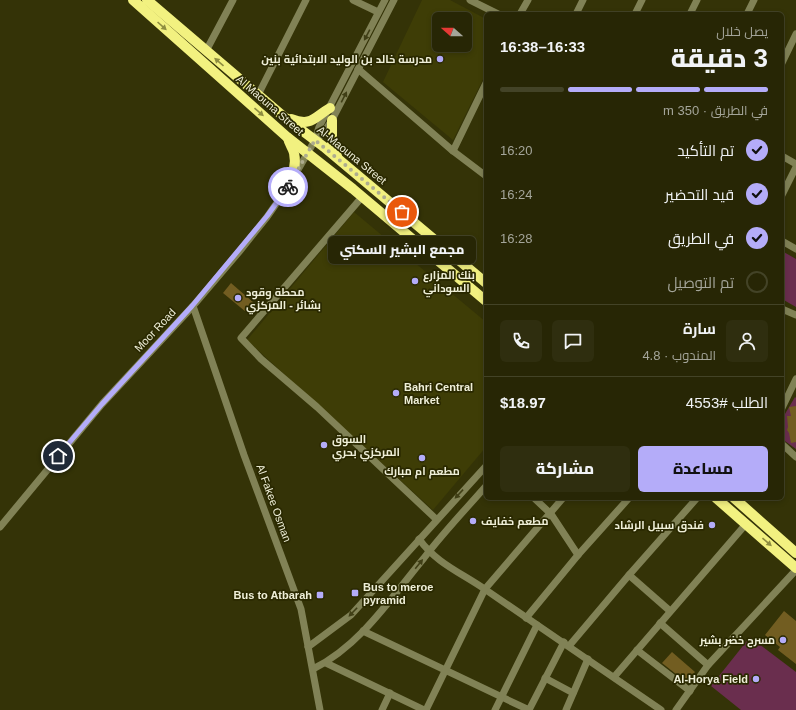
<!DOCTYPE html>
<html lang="ar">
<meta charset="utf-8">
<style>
body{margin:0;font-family:Arial,Cairo,sans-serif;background:#2f2e0f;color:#f1f3f6;direction:rtl;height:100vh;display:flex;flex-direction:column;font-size:15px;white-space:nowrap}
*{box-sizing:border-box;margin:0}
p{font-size:13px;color:#a4a59a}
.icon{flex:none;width:22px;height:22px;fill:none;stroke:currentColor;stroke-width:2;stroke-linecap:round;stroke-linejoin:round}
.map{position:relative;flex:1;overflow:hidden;direction:ltr}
.details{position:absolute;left:484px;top:12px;width:300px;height:488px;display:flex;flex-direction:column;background:#272605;border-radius:6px;box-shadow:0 2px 6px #0003,0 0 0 1px #434327;direction:rtl}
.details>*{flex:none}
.needle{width:26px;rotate:291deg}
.controls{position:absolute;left:432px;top:12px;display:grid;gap:8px}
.controls a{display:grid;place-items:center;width:40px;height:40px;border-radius:6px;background:#272605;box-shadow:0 2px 6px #0003,0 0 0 1px #434327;font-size:20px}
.pin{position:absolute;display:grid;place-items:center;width:34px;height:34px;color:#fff;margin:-17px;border:2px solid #fff;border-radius:50%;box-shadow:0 1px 4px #0007}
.courier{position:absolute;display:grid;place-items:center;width:40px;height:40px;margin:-20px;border:3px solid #b4acf9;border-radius:50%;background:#fff;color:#222;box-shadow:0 1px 5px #0007}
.bubble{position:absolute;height:28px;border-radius:6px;background:#272605;box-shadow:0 2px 6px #0003,0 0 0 1px #434327;font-size:13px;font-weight:800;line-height:28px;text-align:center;direction:rtl}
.overview em{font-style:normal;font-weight:800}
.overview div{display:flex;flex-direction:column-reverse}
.overview{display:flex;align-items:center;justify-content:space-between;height:68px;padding:0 16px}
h1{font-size:26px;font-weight:800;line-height:30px}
.bar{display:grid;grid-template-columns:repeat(4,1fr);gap:6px 4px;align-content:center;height:48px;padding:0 16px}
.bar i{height:5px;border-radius:3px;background:#434327}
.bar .on{background:#b4acf9}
.bar p{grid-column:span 4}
.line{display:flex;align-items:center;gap:10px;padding:0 16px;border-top:1px solid #434327}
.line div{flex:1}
.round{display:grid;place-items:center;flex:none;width:42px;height:42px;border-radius:6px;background:#2f2e0f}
ol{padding:0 16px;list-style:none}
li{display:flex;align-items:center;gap:12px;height:44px}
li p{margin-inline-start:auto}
li .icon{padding:4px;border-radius:50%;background:#b4acf9;color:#111;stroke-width:4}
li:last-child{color:#a4a59a}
li i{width:22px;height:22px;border:2px solid #434327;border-radius:50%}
.primary-button{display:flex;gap:8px;margin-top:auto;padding:8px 16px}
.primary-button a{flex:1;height:46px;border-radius:6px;background:#b4acf9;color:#111;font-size:16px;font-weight:800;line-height:46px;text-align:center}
.primary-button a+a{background:#2f2e0f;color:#f1f3f6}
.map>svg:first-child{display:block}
.built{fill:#3e3d06;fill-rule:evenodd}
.green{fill:#6a2e4e}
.building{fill:#725d21}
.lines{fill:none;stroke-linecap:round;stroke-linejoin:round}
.minor{stroke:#818256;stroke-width:7}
.highway{stroke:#f2f180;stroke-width:10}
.oneway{fill:#8e8d40}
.oneway2{fill:#403f16}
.done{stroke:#aead8f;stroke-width:4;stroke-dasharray:0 7.2}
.route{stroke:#b4acf9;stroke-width:5}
.poi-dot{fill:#b4acf9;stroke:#2a2900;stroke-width:1.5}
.labels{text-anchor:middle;stroke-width:3.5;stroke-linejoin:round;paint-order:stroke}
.poi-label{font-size:11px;font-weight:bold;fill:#efefd8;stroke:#2a2900;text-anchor:start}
.street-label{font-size:11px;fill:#efefd8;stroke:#2a2900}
</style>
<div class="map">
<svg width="796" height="710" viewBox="0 0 796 710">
<rect width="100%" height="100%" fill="#343307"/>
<g class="built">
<path d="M422,0h28l36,19v54l-33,67 -70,-58zM439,19h26v26h-26z"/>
<path d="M354,212l132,110v125l-53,63 -186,-170z"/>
</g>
<g class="green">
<path d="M782,251l14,8v48l-14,-8z"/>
<path d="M795,397l1,1v51l-14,-10v-20z"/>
<path d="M750,637l46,35v38h-55l-30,-24z"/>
</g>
<g class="building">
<path d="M231,283l23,20 -8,9 -23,-19z"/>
<path d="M796,406v36l-5,1 -2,-10 -2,-3 1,-3 -1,-11h4l-2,-9z"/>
<path d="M784,611l12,10v43l-18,-14 2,-3 -15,-12z"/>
<path d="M672,652l23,20 -9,10 -24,-19z"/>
</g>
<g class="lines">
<g class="minor">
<path d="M353,0l25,12"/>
<path d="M470,0l28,14"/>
<path d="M520,14l8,-14"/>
<path d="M576,14l7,-14"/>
<path d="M635,14l7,-14"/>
<path d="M690,14l7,-14"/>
<path d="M747,14l7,-14"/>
<path d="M206,51l27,-51"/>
<path d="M782,63l14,-29"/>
<path d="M358,69l95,82 33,25"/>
<path d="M258,95l48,-95"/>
<path d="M315,140l8,-6 9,-14 62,-120"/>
<path d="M453,151l33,-68"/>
<path d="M782,156l14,8"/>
<path d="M295,175l20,-35 4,-13 66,-127"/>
<path d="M782,195l14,-28"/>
<path d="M362,197l-121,141 20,21 56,48 119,112"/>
<path d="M782,241l14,8"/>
<path d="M193,306l51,149 57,154 19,101"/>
<path d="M782,309l14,6"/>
<path d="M782,408l14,-29"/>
<path d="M782,444l14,13"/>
<path d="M534,498l17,16 27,41"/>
<path d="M0,527l102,-123 91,-98 46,-54 28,-35 23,-33"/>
<path d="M419,539c18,25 43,34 67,51 59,40 117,80 175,120"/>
<path d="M629,575l41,36"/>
<path d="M526,618l52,-63 51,-57"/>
<path d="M660,623l48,42"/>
<path d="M363,631l166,79 35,-68"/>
<path d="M569,646l60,-71 68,-77"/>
<path d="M308,647l43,-32 135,-149"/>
<path d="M637,650l53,41"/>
<path d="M326,663l98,47"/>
<path d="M313,669c47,-23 78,-71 111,-111 19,-25 41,-48 62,-72"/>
<path d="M614,677l132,-153"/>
<path d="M545,678l28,15"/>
<path d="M382,710l8,-17"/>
<path d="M426,710l59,-121 78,-91"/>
<path d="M495,710l42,-85"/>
<path d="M566,710l22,-51"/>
<path d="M676,710l32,-45 88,-95"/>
</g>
<g class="highway">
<path d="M133,0l154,137 66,52 133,112"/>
<path d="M147,0l136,116 41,31 162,136"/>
<path d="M291,119c21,8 23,-2 39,-11"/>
<path d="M332,120v26l5,10"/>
<path d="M287,188c5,-12 10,-22 7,-35 -1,-5 -5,-9 -6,-15"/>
<path d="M716,498l80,70"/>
<path d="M734,498l62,55"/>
</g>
</g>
<defs><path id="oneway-solid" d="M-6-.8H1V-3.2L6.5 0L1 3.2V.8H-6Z"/></defs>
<g class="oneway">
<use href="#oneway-solid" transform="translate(162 26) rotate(42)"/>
<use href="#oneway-solid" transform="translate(219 62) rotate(-139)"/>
<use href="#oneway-solid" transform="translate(259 112) rotate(41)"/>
<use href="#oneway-solid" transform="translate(767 542) rotate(41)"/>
</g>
<g class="oneway2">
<use href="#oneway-solid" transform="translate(367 35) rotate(118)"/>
<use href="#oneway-solid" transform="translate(344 97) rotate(-63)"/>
<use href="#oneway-solid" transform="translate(459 494) rotate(133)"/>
<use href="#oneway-solid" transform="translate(419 564) rotate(-51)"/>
<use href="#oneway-solid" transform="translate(353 612) rotate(134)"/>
</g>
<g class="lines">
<path class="done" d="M288,187l27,-47 87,72"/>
<path class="route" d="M58,456l44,-52 90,-98 75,-90 21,-29"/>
</g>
<g class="poi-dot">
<circle cx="440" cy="59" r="4"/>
<circle cx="415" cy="281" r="4"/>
<circle cx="238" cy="298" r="4"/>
<circle cx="396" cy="393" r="4"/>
<circle cx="324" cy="445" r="4"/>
<circle cx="422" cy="458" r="4"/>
<circle cx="473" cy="521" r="4"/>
<circle cx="712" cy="525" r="4"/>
<rect x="351" y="589" width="8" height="8" rx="2"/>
<rect x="316" y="591" width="8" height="8" rx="2"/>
<circle cx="783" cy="640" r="4"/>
<circle cx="756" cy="679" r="4"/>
</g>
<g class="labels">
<g class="poi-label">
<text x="432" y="63" text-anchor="end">مدرسة خالد بن الوليد الابتدائية بنين</text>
<text x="423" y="279">بنك المزارع<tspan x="423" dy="13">السوداني</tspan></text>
<text x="246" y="296">محطة وقود<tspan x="246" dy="13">بشائر - المركزي</tspan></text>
<text x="404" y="391">Bahri Central<tspan x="404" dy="13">Market</tspan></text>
<text x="332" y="443">السوق<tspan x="332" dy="13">المركزي بحري</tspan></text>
<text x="422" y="475" text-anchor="middle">مطعم ام مبارك</text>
<text x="481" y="525">مطعم خفايف</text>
<text x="704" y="529" text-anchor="end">فندق سبيل الرشاد</text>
<text x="363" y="591">Bus to meroe<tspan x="363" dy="13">pyramid</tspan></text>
<text x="312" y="599" text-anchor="end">Bus to Atbarah</text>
<text x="775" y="644" text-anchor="end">مسرح خضر بشير</text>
<text x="748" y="683" text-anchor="end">Al-Horya Field</text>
</g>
<g class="street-label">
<text transform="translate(270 105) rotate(41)" y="4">Al Maouna Street</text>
<text transform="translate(352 155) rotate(39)" y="4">Al-Maouna Street</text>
<text transform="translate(155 330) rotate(-47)" y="4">Moor Road</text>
<text transform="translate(274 503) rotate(70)" y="4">Al Fakee Osman</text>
</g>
</g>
</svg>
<div class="controls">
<a><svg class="needle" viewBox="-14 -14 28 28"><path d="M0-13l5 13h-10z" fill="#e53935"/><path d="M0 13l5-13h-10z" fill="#a4a59a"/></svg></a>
</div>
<div class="pin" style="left:402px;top:212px;background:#ea580c"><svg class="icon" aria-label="bag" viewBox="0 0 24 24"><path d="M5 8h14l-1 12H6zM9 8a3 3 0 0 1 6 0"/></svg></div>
<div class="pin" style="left:58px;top:456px;background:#1f2937"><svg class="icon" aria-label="home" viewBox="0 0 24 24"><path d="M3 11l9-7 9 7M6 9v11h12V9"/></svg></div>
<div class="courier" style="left:288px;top:187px"><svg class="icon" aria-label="bike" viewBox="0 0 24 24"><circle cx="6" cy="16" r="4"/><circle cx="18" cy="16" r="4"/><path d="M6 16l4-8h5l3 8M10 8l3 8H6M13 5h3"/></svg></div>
<div class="bubble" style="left:328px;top:236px;width:148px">مجمع البشير السكني</div>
<section class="details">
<div class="overview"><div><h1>3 دقيقة</h1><p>يصل خلال</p></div><em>16:33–16:38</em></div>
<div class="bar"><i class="on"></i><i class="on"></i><i class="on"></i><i></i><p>في الطريق · 350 m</p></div>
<ol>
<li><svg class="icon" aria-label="check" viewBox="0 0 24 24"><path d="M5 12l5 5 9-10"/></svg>تم التأكيد<p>16:20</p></li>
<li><svg class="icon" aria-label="check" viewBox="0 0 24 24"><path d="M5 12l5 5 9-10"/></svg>قيد التحضير<p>16:24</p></li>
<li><svg class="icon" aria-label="check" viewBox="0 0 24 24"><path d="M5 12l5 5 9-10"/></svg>في الطريق<p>16:28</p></li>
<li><i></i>تم التوصيل</li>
</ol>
<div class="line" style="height:72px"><a class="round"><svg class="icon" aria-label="person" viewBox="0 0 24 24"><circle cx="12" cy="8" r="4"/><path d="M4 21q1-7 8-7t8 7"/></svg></a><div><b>سارة</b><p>المندوب · 4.8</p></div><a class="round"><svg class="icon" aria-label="chat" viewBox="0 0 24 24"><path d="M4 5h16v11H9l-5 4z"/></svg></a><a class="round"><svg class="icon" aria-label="phone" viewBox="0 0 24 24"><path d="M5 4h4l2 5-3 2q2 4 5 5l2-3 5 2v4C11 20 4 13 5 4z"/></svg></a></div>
<div class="line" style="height:52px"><div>الطلب #4553</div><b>$18.97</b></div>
<div class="primary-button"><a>مساعدة</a><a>مشاركة</a></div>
</section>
</div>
